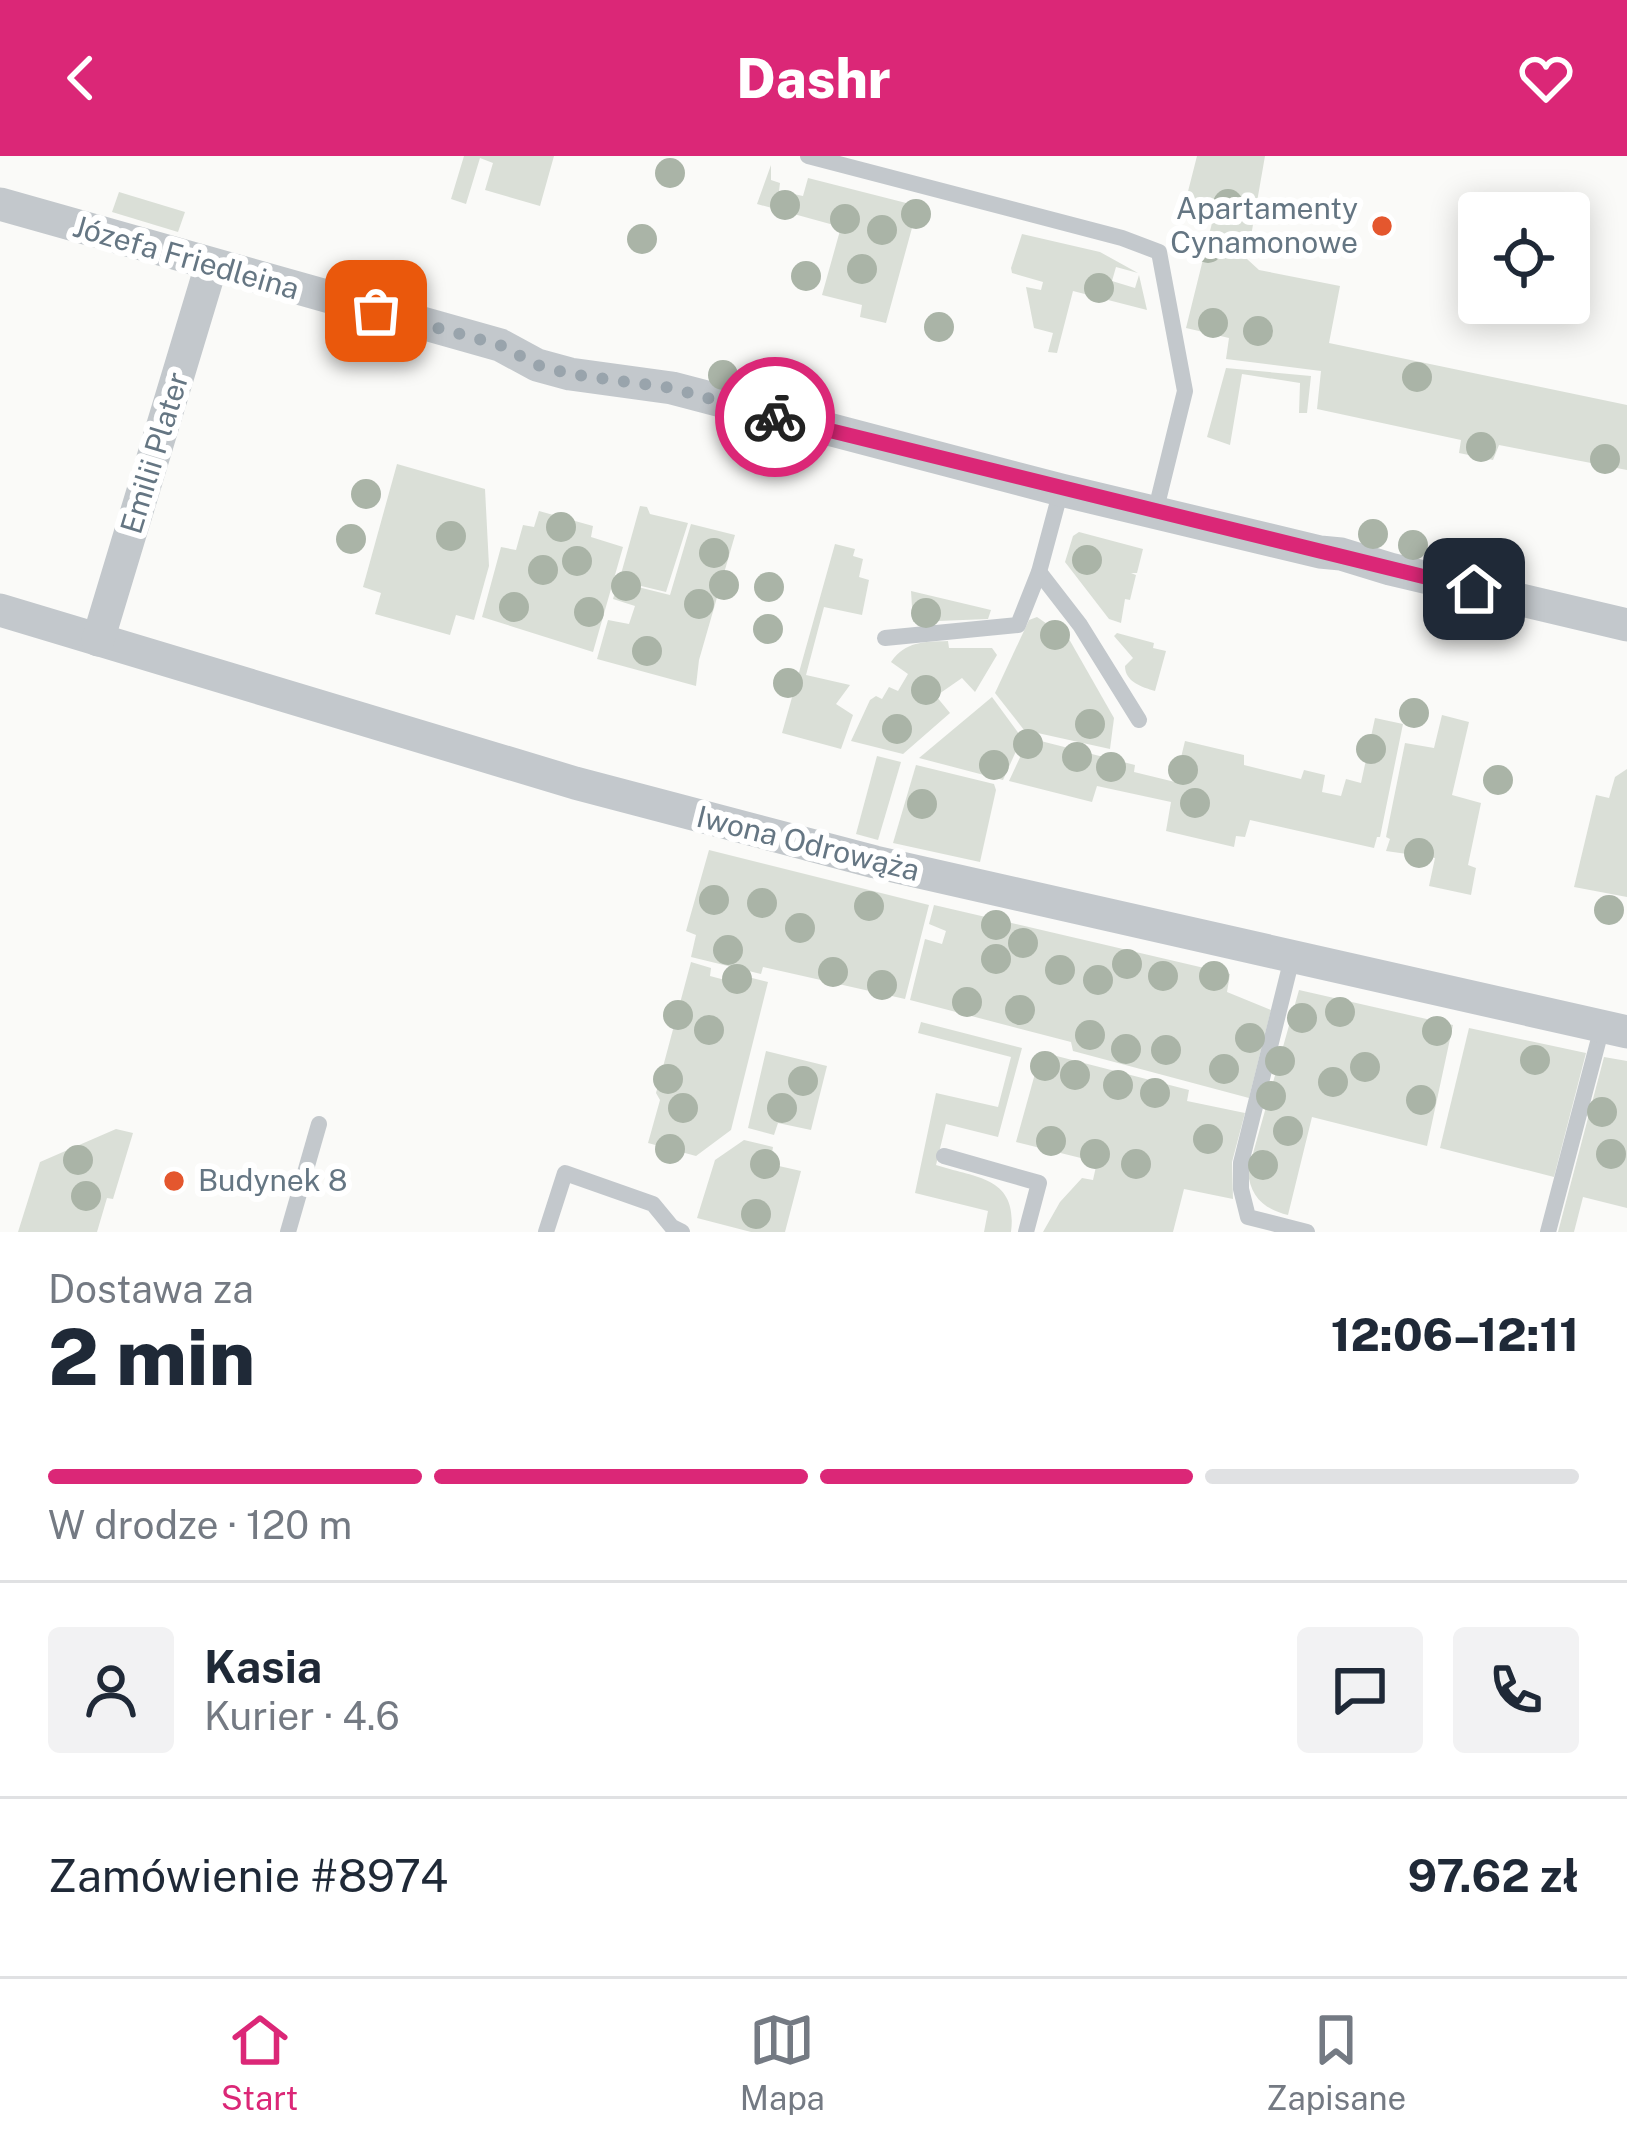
<!DOCTYPE html>
<html lang="pl">
<meta charset="utf-8">
<style>
body{margin:0;font-family:"Public Sans",sans-serif;background:#f2f2f3;color:#1f2937;height:100vh;display:flex;flex-direction:column;font-size:45px;white-space:nowrap}
*{box-sizing:border-box;margin:0}
p{font-size:39px;color:#747a83}
.icon{flex:none;width:66px;height:66px;fill:none;stroke:currentColor;stroke-width:2;stroke-linecap:round;stroke-linejoin:round}
.map{position:relative;height:1076px;overflow:hidden}
.details{display:flex;flex-direction:column;background:#fff;flex:1}
.details>*{flex:none}
.fabs{position:absolute;left:1458px;top:36px;display:grid;gap:24px}
.fabs a{display:grid;place-items:center;width:132px;height:132px;border-radius:12px;background:#fff;box-shadow:0 6px 30px #0003;font-size:60px}
.pin{position:absolute;display:grid;place-items:center;width:102px;height:102px;color:#fff;margin:-51px;border-radius:24px;box-shadow:0 6px 18px #0006}
.courier{position:absolute;display:grid;place-items:center;width:120px;height:120px;margin:-60px;border:9px solid #db2777;border-radius:50%;background:#fff;color:#222;box-shadow:0 3px 15px #0007}
.summary em{font-style:normal;font-weight:800}
.summary div{display:flex;flex-direction:column-reverse}
.summary{display:flex;align-items:center;justify-content:space-between;height:204px;padding:0 48px}
h1{font-size:78px;font-weight:800;line-height:90px}
.bar{display:grid;grid-template-columns:repeat(4,1fr);gap:18px 12px;align-content:center;height:144px;padding:0 48px}
.bar i{height:15px;border-radius:9px;background:#e0e1e3}
.bar .current{background:#db2777}
.bar p{grid-column:span 4}
.line{display:flex;align-items:center;gap:30px;padding:0 48px;border-top:3px solid #e0e1e3}
.line div{flex:1}
.round{display:grid;place-items:center;flex:none;width:126px;height:126px;border-radius:12px;background:#f2f2f3}
header{display:flex;justify-content:space-between;align-items:center;height:156px;padding:0 48px;background:#db2777;color:#fff;font-size:54px;font-weight:800}
.menu{display:flex;justify-content:space-around;align-items:center;height:168px;border-top:3px solid #e0e1e3;background:#fff;font-size:33px;color:#747a83}
.menu a{display:grid;justify-items:center;gap:6px}
.menu .current{color:#db2777}
.map>svg:first-child{display:block}
.green{fill:#dadfd7}
.lines{fill:none;stroke-linecap:round;stroke-linejoin:round}
.service{stroke:#c3c8cc;stroke-width:16}
.minor{stroke:#c3c8cc;stroke-width:33}
.tree{fill:#aab4a7}
.done{stroke:#99a4ac;stroke-width:12;stroke-dasharray:0 21.6}
.route{stroke:#db2777;stroke-width:15}
.poi-dot{fill:#e4572e;stroke:#fff;stroke-width:4.5}
.labels{text-anchor:middle;stroke-width:12;stroke-linejoin:round;paint-order:stroke}
.poi-label{font-size:30px;fill:#657683;stroke:#fff;text-anchor:end}
.street-label{font-size:30px;fill:#657683;stroke:#fff}
</style>
<header><svg class="icon" aria-label="back" viewBox="0 0 24 24"><path d="M15 5l-7 7 7 7"/></svg>Dashr<svg class="icon" aria-label="heart" viewBox="0 0 24 24"><path d="M12 20l-8-8c-3-5 5-10 8-4 3-6 11-1 8 4z"/></svg></header>
<div class="map">
<svg width="1627" height="1076" viewBox="0 0 1627 1076">
<rect width="100%" height="100%" fill="#fafaf8"/>
<g class="green">
<path d="M464,0h90l-14,50 -55,-16 8,-27 -13,-5 -14,46 -15,-5z"/>
<path d="M1197,0h68l-18,103 12,11 81,16 -11,57 298,62v65l-128,-25 -6,15 -34,-7 2,-13 -144,-31 4,-38 -95,-12 3,-21 -43,-10 26,-105 -30,-8z"/>
<path d="M771,9v15l9,3 -1,8 24,5 5,-18 110,28 -32,117 -26,-6 2,-12 -40,-10 19,-68 -84,-23z"/>
<path d="M119,36l66,20 -7,20 -66,-20z"/>
<path d="M1022,78l78,18 38,21 -22,-6 -4,14 23,7 4,-13 8,35 -74,-19 -16,62 -9,-1 5,-19 -19,-5 -8,-41 15,3 2,-8 -31,-9 -1,-5z"/>
<path d="M1226,212l85,8 -4,37h-8l1,-30 -58,-9 -12,71 -23,-8z"/>
<path d="M397,308l88,25 4,77 -15,54 -18,-5 -6,20 -75,-21 6,-21 -18,-6z"/>
<path d="M640,350l7,1 3,7 38,9 -22,69 -29,-7 1,-7 -17,-4z"/>
<path d="M539,355l54,15 -2,11 32,10 -30,105 -111,-35 19,-70 15,3 7,-25 11,2z"/>
<path d="M691,368l44,11 -36,125 -3,26 -99,-27 11,-39 21,4 6,-18 -22,-7 5,-17 52,13z"/>
<path d="M1079,376l64,17 -6,24h-6l5,2 -6,25 -5,-1 -4,24 -12,-4 -44,-57 8,-26z"/>
<path d="M835,388l20,5 -2,7 10,3 -4,18 10,3 -7,35 -38,-8 -18,68 44,10 -14,19 17,11 -12,34 -59,-16z"/>
<path d="M911,435l80,19 -3,9 -75,3z"/>
<path d="M1037,461l32,22 45,79 -4,31 -86,-19 -29,-37 34,-73z"/>
<path d="M1117,477l37,10 -1,5 13,3 -11,40c-13,-4 -30,-9 -30,-25l8,-8 -19,-22z"/>
<path d="M948,485l1,7h43l5,7 -22,37 -13,-14 -26,18 14,17 -47,41 -52,-13 19,-41 6,-4 6,3 7,-12 9,4 10,-17 -17,-12c15,-21 32,-20 57,-21z"/>
<path d="M992,541l30,41 -19,42 -84,-22z"/>
<path d="M1442,559l27,7 -17,73 29,8 -13,62 8,3 -5,27 -42,-9 6,-28 -49,-7 4,-12 -4,-2 19,-94 29,5z"/>
<path d="M1375,562l28,6 -23,113h-3l-3,11 -124,-28 -5,17 -9,-1 -2,11 -68,-16 5,-29 -74,-16 -5,16 -83,-21 20,-43 106,27 -1,7 41,10 10,-41 59,14v10l57,14 3,-9 21,5 -3,17 19,4 5,-17 15,4z"/>
<path d="M877,600l24,6 -23,78 -22,-6z"/>
<path d="M916,609l78,19 2,6 -16,72 -87,-19z"/>
<path d="M1627,613v128l-53,-10 22,-92 13,3 6,-21z"/>
<path d="M709,694l220,55 -24,94 -142,-32 -2,7 -70,-17 5,-22 -10,-4z"/>
<path d="M934,749l296,69 -3,18 44,18 -22,88 -176,-47 -2,-9 -161,-42 15,-61 17,5 4,-13 -17,-7z"/>
<path d="M691,806l20,6 -1,8 15,4 3,-8 40,10 -37,148 -35,26 -48,-13 12,-43 -4,-7z"/>
<path d="M1299,834l154,35 -26,121 -115,-29 -24,98c-24,-6 -38,-18 -40,-44z"/>
<path d="M921,866l101,26 -24,89 -52,-13 -10,41c39,13 82,11 75,67h-27l4,-21 -73,-18 21,-100 62,14 13,-50 -93,-24z"/>
<path d="M1469,872l117,25 -32,124 -114,-29z"/>
<path d="M766,895l61,15 -16,64 -33,-7 -4,12 -26,-7z"/>
<path d="M1041,896l148,38 -2,11 58,12 -13,49 1,37 -49,-10 -11,43h-130l17,-30 22,-24 11,2 4,-18 -81,-20z"/>
<path d="M1604,901l23,4v147l-44,-11 -9,35h-16z"/>
<path d="M116,973l17,4 -20,66 -6,-1 -10,34h-79l22,-70z"/>
<path d="M744,984l29,7 -3,17 31,7 -16,61h-34l-54,-14 18,-58z"/>
</g>
<g class="lines">
<g class="service">
<path d="M808,0l314,82 37,14 26,139 -30,122"/>
<path d="M1039,416l41,53 59,95"/>
<path d="M885,482l133,-13 21,-53 22,-82"/>
<path d="M1292,802l-51,205v26l7,28 59,15"/>
<path d="M944,1000l95,27 -13,49"/>
<path d="M288,1076l31,-108"/>
<path d="M546,1076l19,-59 88,31 19,23 10,5"/>
<path d="M1548,1076l54,-205"/>
</g>
<g class="minor">
<path d="M0,48l500,141 37,20 33,9 102,14 389,102 259,62 21,2 49,15 237,56"/>
<path d="M0,454l575,173 300,79 752,170"/>
<path d="M98,484l113,-374"/>
</g>
</g>
<g class="tree">
<circle cx="670" cy="17" r="15"/>
<circle cx="1228" cy="48" r="15"/>
<circle cx="785" cy="49" r="15"/>
<circle cx="916" cy="58" r="15"/>
<circle cx="845" cy="63" r="15"/>
<circle cx="882" cy="74" r="15"/>
<circle cx="642" cy="83" r="15"/>
<circle cx="1208" cy="92" r="15"/>
<circle cx="862" cy="113" r="15"/>
<circle cx="806" cy="120" r="15"/>
<circle cx="1099" cy="132" r="15"/>
<circle cx="1213" cy="167" r="15"/>
<circle cx="939" cy="171" r="15"/>
<circle cx="1258" cy="175" r="15"/>
<circle cx="723" cy="219" r="15"/>
<circle cx="1417" cy="221" r="15"/>
<circle cx="1481" cy="291" r="15"/>
<circle cx="1605" cy="303" r="15"/>
<circle cx="366" cy="338" r="15"/>
<circle cx="561" cy="371" r="15"/>
<circle cx="1373" cy="378" r="15"/>
<circle cx="451" cy="380" r="15"/>
<circle cx="351" cy="383" r="15"/>
<circle cx="1413" cy="389" r="15"/>
<circle cx="714" cy="397" r="15"/>
<circle cx="1087" cy="404" r="15"/>
<circle cx="577" cy="405" r="15"/>
<circle cx="543" cy="414" r="15"/>
<circle cx="724" cy="429" r="15"/>
<circle cx="626" cy="430" r="15"/>
<circle cx="769" cy="431" r="15"/>
<circle cx="699" cy="448" r="15"/>
<circle cx="514" cy="451" r="15"/>
<circle cx="589" cy="456" r="15"/>
<circle cx="926" cy="457" r="15"/>
<circle cx="768" cy="473" r="15"/>
<circle cx="1055" cy="479" r="15"/>
<circle cx="647" cy="495" r="15"/>
<circle cx="788" cy="527" r="15"/>
<circle cx="926" cy="534" r="15"/>
<circle cx="1414" cy="557" r="15"/>
<circle cx="1090" cy="568" r="15"/>
<circle cx="897" cy="573" r="15"/>
<circle cx="1028" cy="588" r="15"/>
<circle cx="1371" cy="593" r="15"/>
<circle cx="1077" cy="601" r="15"/>
<circle cx="994" cy="609" r="15"/>
<circle cx="1111" cy="611" r="15"/>
<circle cx="1183" cy="614" r="15"/>
<circle cx="1498" cy="624" r="15"/>
<circle cx="1195" cy="647" r="15"/>
<circle cx="922" cy="648" r="15"/>
<circle cx="1419" cy="697" r="15"/>
<circle cx="714" cy="744" r="15"/>
<circle cx="762" cy="747" r="15"/>
<circle cx="869" cy="750" r="15"/>
<circle cx="1609" cy="754" r="15"/>
<circle cx="996" cy="769" r="15"/>
<circle cx="800" cy="772" r="15"/>
<circle cx="1023" cy="787" r="15"/>
<circle cx="728" cy="794" r="15"/>
<circle cx="996" cy="803" r="15"/>
<circle cx="1127" cy="808" r="15"/>
<circle cx="1060" cy="814" r="15"/>
<circle cx="833" cy="816" r="15"/>
<circle cx="1163" cy="820" r="15"/>
<circle cx="1214" cy="820" r="15"/>
<circle cx="737" cy="823" r="15"/>
<circle cx="1098" cy="824" r="15"/>
<circle cx="882" cy="829" r="15"/>
<circle cx="967" cy="846" r="15"/>
<circle cx="1020" cy="854" r="15"/>
<circle cx="1340" cy="856" r="15"/>
<circle cx="678" cy="859" r="15"/>
<circle cx="1302" cy="862" r="15"/>
<circle cx="709" cy="874" r="15"/>
<circle cx="1437" cy="875" r="15"/>
<circle cx="1090" cy="879" r="15"/>
<circle cx="1250" cy="882" r="15"/>
<circle cx="1126" cy="893" r="15"/>
<circle cx="1166" cy="894" r="15"/>
<circle cx="1535" cy="904" r="15"/>
<circle cx="1280" cy="905" r="15"/>
<circle cx="1045" cy="910" r="15"/>
<circle cx="1365" cy="911" r="15"/>
<circle cx="1224" cy="913" r="15"/>
<circle cx="1075" cy="919" r="15"/>
<circle cx="668" cy="923" r="15"/>
<circle cx="803" cy="925" r="15"/>
<circle cx="1333" cy="926" r="15"/>
<circle cx="1118" cy="929" r="15"/>
<circle cx="1155" cy="937" r="15"/>
<circle cx="1271" cy="940" r="15"/>
<circle cx="1421" cy="944" r="15"/>
<circle cx="683" cy="952" r="15"/>
<circle cx="782" cy="952" r="15"/>
<circle cx="1602" cy="956" r="15"/>
<circle cx="1288" cy="975" r="15"/>
<circle cx="1208" cy="983" r="15"/>
<circle cx="1051" cy="985" r="15"/>
<circle cx="670" cy="993" r="15"/>
<circle cx="1095" cy="998" r="15"/>
<circle cx="1611" cy="998" r="15"/>
<circle cx="78" cy="1004" r="15"/>
<circle cx="765" cy="1008" r="15"/>
<circle cx="1136" cy="1008" r="15"/>
<circle cx="1263" cy="1009" r="15"/>
<circle cx="86" cy="1040" r="15"/>
<circle cx="756" cy="1058" r="15"/>
</g>
<g class="lines">
<path class="done" d="M376,155l124,34 37,20 33,9 102,14 103,29"/>
<path class="route" d="M775,261l699,172"/>
</g>
<g class="poi-dot">
<circle cx="1382" cy="70" r="12"/>
<circle cx="174" cy="1025" r="12"/>
</g>
<g class="labels">
<g class="poi-label">
<text x="1358" y="63">Apartamenty<tspan x="1358" dy="34">Cynamonowe</tspan></text>
<text x="198" y="1035" text-anchor="start">Budynek 8</text>
</g>
<g class="street-label">
<text transform="translate(186 102) rotate(16)" y="10">Józefa Friedleina</text>
<text transform="translate(155 297) rotate(-73)" y="10">Emilii Plater</text>
<text transform="translate(808 688) rotate(14)" y="10">Iwona Odrowąża</text>
</g>
</g>
</svg>
<div class="fabs">
<a><svg class="icon" aria-label="locate" viewBox="0 0 24 24"><circle cx="12" cy="12" r="6"/><path d="M12 2v4M12 18v4M2 12h4M18 12h4"/></svg></a>
</div>
<div class="pin" style="left:376px;top:155px;background:#ea580c"><svg class="icon" aria-label="bag" viewBox="0 0 24 24"><path d="M5 8h14l-1 12H6zM9 8a3 3 0 0 1 6 0"/></svg></div>
<div class="pin" style="left:1474px;top:433px;background:#1f2937"><svg class="icon" aria-label="home" viewBox="0 0 24 24"><path d="M3 11l9-7 9 7M6 9v11h12V9"/></svg></div>
<div class="courier" style="left:775px;top:261px"><svg class="icon" aria-label="bike" viewBox="0 0 24 24"><circle cx="6" cy="16" r="4"/><circle cx="18" cy="16" r="4"/><path d="M6 16l4-8h5l3 8M10 8l3 8H6M13 5h3"/></svg></div>
</div>
<section class="details">
<div class="summary"><div><h1>2 min</h1><p>Dostawa za</p></div><em>12:06–12:11</em></div>
<div class="bar"><i class="current"></i><i class="current"></i><i class="current"></i><i></i><p>W drodze · 120 m</p></div>
<div class="line" style="height:216px"><a class="round"><svg class="icon" aria-label="person" viewBox="0 0 24 24"><circle cx="12" cy="8" r="4"/><path d="M4 21q1-7 8-7t8 7"/></svg></a><div><b>Kasia</b><p>Kurier · 4.6</p></div><a class="round"><svg class="icon" aria-label="chat" viewBox="0 0 24 24"><path d="M4 5h16v11H9l-5 4z"/></svg></a><a class="round"><svg class="icon" aria-label="phone" viewBox="0 0 24 24"><path d="M5 4h4l2 5-3 2q2 4 5 5l2-3 5 2v4C11 20 4 13 5 4z"/></svg></a></div>
<div class="line" style="height:156px"><div>Zamówienie #8974</div><b>97.62 zł</b></div>
</section>
<nav class="menu">
<a class="current"><svg class="icon" aria-label="home" viewBox="0 0 24 24"><path d="M3 11l9-7 9 7M6 9v11h12V9"/></svg>Start</a>
<a><svg class="icon" aria-label="map" viewBox="0 0 24 24"><path d="M3 6l6-2 6 2 6-2v14l-6 2-6-2-6 2zM9 4v14M15 6v14"/></svg>Mapa</a>
<a><svg class="icon" aria-label="saved" viewBox="0 0 24 24"><path d="M7 4h10v16l-5-4-5 4z"/></svg>Zapisane</a>
</nav>
